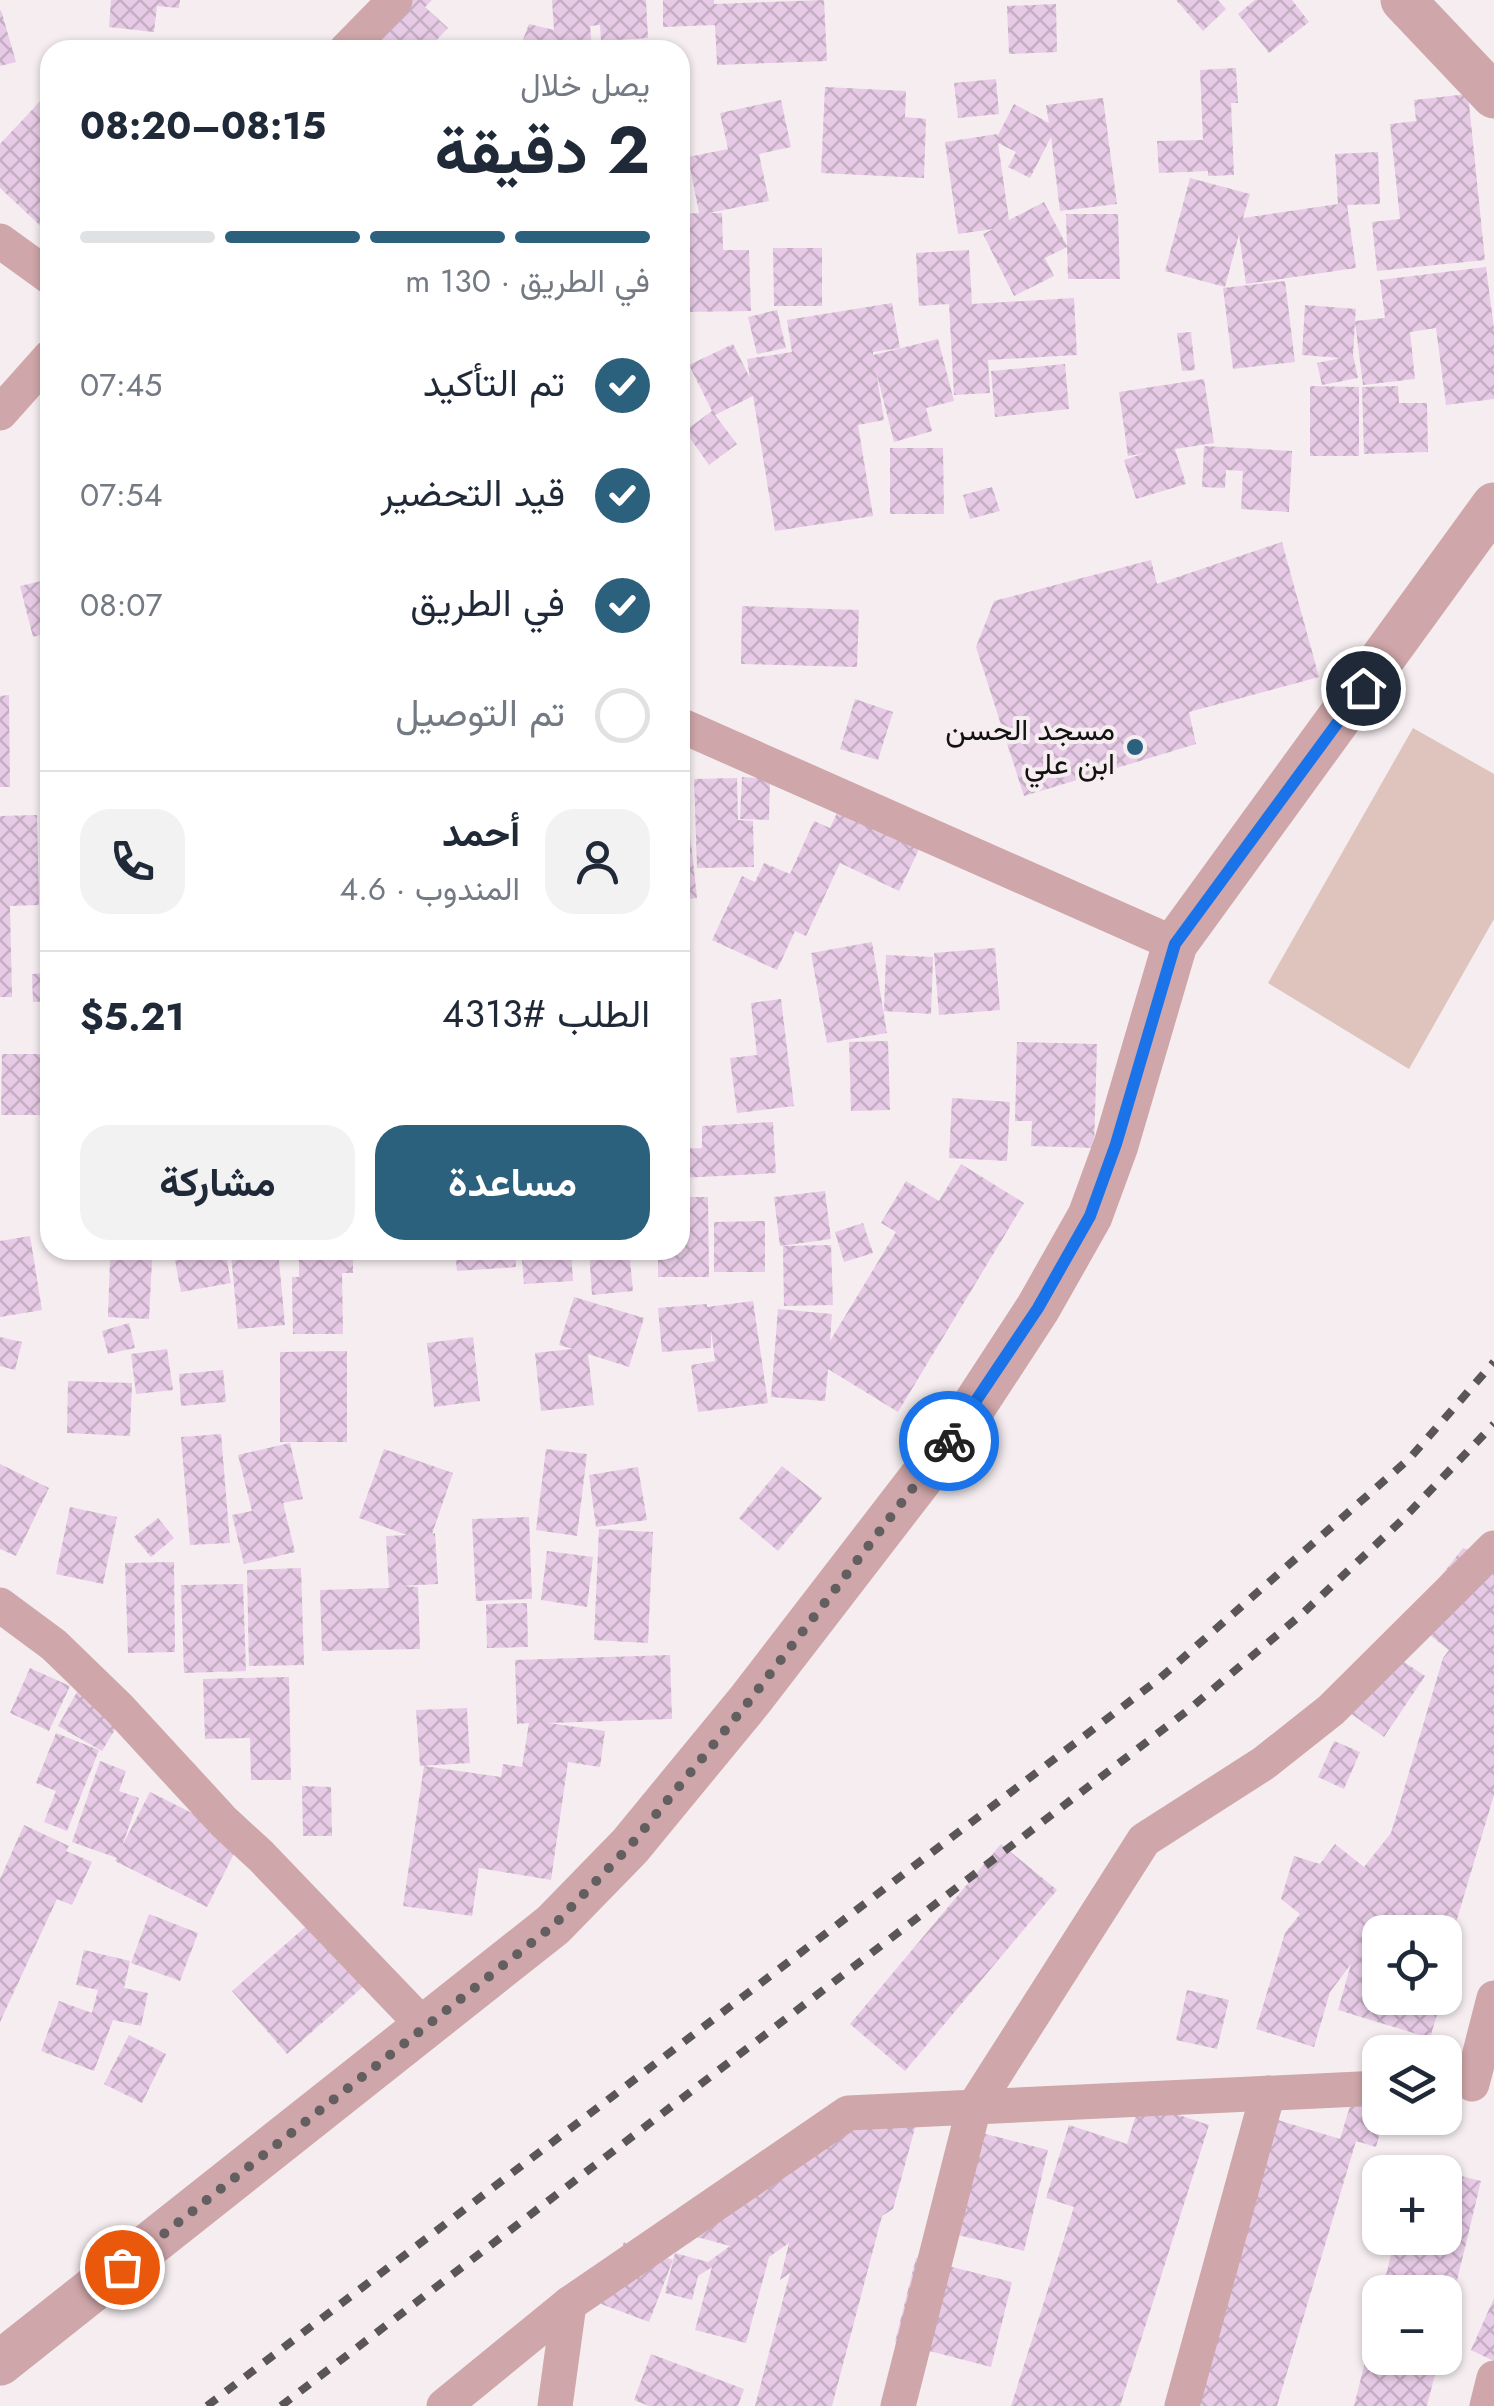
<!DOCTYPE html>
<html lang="ar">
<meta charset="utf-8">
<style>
body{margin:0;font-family:Jost,Vazirmatn,sans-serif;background:#f2f2f3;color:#1f2937;direction:rtl;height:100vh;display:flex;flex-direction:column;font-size:38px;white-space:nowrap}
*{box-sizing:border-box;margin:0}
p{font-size:32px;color:#747a83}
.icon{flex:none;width:55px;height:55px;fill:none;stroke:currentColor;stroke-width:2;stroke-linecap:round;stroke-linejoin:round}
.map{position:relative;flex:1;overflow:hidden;direction:ltr}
.sheet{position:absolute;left:40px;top:40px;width:650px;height:1220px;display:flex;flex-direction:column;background:#fff;border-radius:30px;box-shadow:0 2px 8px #0004;direction:rtl}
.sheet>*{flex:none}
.controls{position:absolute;left:1362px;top:1915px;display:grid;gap:20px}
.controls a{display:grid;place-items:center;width:100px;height:100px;border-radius:20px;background:#fff;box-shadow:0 2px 8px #0004;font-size:50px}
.pin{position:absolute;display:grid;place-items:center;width:85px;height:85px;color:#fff;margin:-42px;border:5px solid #fff;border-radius:50%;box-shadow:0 2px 10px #0007}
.courier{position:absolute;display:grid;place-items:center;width:100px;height:100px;margin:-50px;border:8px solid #1a73e8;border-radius:50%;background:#fff;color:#222;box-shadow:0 2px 12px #0007}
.head em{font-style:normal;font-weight:700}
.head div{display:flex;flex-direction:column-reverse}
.head{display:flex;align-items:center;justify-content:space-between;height:170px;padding:0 40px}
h1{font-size:65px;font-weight:700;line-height:75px}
.bar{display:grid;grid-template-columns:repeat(4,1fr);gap:15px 10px;align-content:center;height:120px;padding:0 40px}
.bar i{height:12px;border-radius:8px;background:#e0e1e3}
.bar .selected{background:#2c617d}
.bar p{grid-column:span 4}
.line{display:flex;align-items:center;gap:25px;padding:0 40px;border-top:2px solid #e0e1e3}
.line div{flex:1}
.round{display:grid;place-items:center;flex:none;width:105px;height:105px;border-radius:30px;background:#f2f2f3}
ol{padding:0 40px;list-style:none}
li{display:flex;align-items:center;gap:30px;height:110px}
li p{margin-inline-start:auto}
li .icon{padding:10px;border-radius:50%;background:#2c617d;color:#fff;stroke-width:4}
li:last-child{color:#747a83}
li i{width:55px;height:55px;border:5px solid #e0e1e3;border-radius:50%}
.button{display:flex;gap:20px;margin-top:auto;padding:20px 40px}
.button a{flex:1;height:115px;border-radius:30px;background:#2c617d;color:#fff;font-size:40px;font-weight:700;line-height:115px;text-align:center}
.button a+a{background:#f2f2f3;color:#1f2937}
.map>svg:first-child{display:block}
.park{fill:#dec4bc}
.building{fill:url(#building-cross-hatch)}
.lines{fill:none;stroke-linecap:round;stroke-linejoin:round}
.minor{stroke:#cfa6a9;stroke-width:35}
.tertiary{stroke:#cfa6a9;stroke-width:45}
.rail{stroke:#5a5657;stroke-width:8;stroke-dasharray:12 12;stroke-linecap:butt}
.done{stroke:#635e60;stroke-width:10;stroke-dasharray:0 18}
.route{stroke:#1a73e8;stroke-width:12}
.poi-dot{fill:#2c617d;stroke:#f5edf0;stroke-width:4}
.labels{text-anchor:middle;stroke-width:8;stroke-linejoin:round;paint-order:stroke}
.poi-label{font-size:30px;fill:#141112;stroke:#f5edf0;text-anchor:end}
</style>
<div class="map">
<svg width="1494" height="2406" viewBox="0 0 1494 2406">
<defs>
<pattern id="building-cross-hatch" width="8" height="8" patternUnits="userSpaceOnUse" patternTransform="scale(2.5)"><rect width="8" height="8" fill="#e7cbe6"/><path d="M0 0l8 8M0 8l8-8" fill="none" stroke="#c5adc4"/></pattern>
</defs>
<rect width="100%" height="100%" fill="#f5edf0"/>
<path class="park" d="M1413,728l81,46v145l-85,150 -141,-86z"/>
<g class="building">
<path d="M111,0h69l-1,8 -22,-2 -3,26 -45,-5z"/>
<path d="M409,0h23l-7,7 23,21 -21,22h-66z"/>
<path d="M552,0h94l2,38 -47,3 -1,-16 -10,1 2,21 23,-2 1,5h-73v-10l-4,10h-20l10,-26 25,6z"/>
<path d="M663,0h51v4l110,-4 3,61 -110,4 -2,-40 -52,2z"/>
<path d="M1176,0h42l8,9 -23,22z"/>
<path d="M1255,0h37l17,22 -40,31 -31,-39z"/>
<path d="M1056,4l1,48 -48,2 -2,-48z"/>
<path d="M1,10l15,52 -16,4v-55z"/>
<path d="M1236,68l2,35h-7l3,72 -26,1v-5l-49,2 -2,-32 46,-1 -3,-70z"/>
<path d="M996,79l3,35 -41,4 -4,-35z"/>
<path d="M825,87l81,4 -1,26 21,2 -2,59 -103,-5z"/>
<path d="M48,93l2,134 -4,4 -46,-43v-44z"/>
<path d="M1468,94l17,166 -108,11 -5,-49 28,-3 -10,-95 26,-3 -2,-21z"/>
<path d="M1103,98l14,106 -57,7 -9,-74 -21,41 -22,-11 8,-15 -18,-9 11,77 35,-18 23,44 -1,-32h52l2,65h-52l-1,-32 -22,11 9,18 -40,20 -31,-62 10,-5 -35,5 -13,-92 52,-8v3l17,-33 35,19 -3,-18z"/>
<path d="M781,100l10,47 -32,7 10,47 -60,12h13l1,37h26l2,61 -70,1 -1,-98 19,-1 -11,-56 40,-8 -8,-36z"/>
<path d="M1378,152l2,52 -33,1 9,63 -110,16 -7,-50 -14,53 -60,-16 25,-93 60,16 -7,24 95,-14 -3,-50z"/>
<path d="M773,248h49v58h-48z"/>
<path d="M969,250l3,54 102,-6 3,57 -89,5 2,33 -36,2 -5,-91 -30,2 -3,-53z"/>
<path d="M1486,267l8,62v70l-48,6 -10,-77 -26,4 5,47 -52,6 -8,-63 -2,33 5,23 -36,7 -5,-22 24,-5 -39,-3 3,-50 51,4 -1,12 30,-3 -5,-38z"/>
<path d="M1285,281l10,81 -62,7 -10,-81z"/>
<path d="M892,303l8,45 -27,4v3l65,-16 16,62 -28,7 6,23 -38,11 -18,-71 8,49 -26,5 15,91 -98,15 -22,-135 -38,19 22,29 -28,21 -24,-34 27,-20 -23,-46 44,-21 17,34 -3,-19 45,-7 -5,-32z"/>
<path d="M777,310l9,38 -29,6 -9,-37z"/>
<path d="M1191,332l4,38 -13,1 -5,-38z"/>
<path d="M1065,364l4,45 -74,8 -4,-46z"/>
<path d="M1204,379l10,64 -39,6 11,35 -50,15 -12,-39 21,-7 -17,3 -9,-64z"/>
<path d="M1310,386l49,1v69h-49z"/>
<path d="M1398,386l1,17h28l1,49 -64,2 -2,-67z"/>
<path d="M1204,446l88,5 -3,61 -48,-3 2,-38 -17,-1 -1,18 -23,-1z"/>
<path d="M890,448h53l1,66h-54z"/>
<path d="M992,487l8,24 -30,8 -7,-24z"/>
<path d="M1282,542l37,135 -130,35 7,32 -172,52 -48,-149 18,-46 157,-41 6,24z"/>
<path d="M50,579v53l-17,5 -13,-51z"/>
<path d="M742,606l117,4 -2,57 -116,-3z"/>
<path d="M9,695l1,92h-10v-91z"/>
<path d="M855,699l38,13 -15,48 -38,-11z"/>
<path d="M742,777l28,2 -1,41 -29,-1z"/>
<path d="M737,778l1,42 15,1 1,46 -57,1 -3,-89z"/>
<path d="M680,798h6l11,100 -17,2z"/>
<path d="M842,802l82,37 -25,52 -59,-28 -34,73 -11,-5 -18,39 -65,-30 30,-64 13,6 9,-19 26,11 24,-53 16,7z"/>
<path d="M37,815l2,90 -29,1 2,91h-12v-181z"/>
<path d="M872,942l15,91 -60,10 -16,-90z"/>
<path d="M995,948l5,62 -61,5 -5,-62z"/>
<path d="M886,955l47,2 -2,57 -47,-3z"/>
<path d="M46,959h4v42l-17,1 -1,-28 14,-1z"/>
<path d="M781,999l13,107 -57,7 -7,-55 27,-3 -6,-52z"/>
<path d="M888,1041l2,69 -39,1 -2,-69z"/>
<path d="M1017,1042l80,2 -3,104 -63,-2 1,-25h-17z"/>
<path d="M2,1054h48v61h-49z"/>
<path d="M952,1098l58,4 -3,59 -58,-3z"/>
<path d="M773,1122l3,51 -96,5v-29l22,-1v-22z"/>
<path d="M961,1164l63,39 -126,209 -70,-43 -3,32 -54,-4 7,-88 54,5 -2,27 66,-109 -15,-9 25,-42 33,20z"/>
<path d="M825,1191l6,48 -51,7 -6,-49z"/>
<path d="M680,1197h28l1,80h-51v-27h22z"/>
<path d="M765,1221v51h-51v-50z"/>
<path d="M863,1223l10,30 -29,9 -9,-30z"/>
<path d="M30,1236l12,74 -42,7v-76z"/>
<path d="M831,1245l2,60 -49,1 -1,-60z"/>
<path d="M173,1250h52l6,33 -50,9z"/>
<path d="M278,1250l7,75 -47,4 -7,-75z"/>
<path d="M299,1250h54v23h-11l1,61h-50l-1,-57h7z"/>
<path d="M455,1250h60l1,17 -59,4z"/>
<path d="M521,1250h50l2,31 -49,3z"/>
<path d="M589,1250h40l4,41 -41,4z"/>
<path d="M110,1259l42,1 -3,59 -41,-2z"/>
<path d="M574,1297l70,21 -15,49 -41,-13 6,51 -53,6 -6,-58 38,-4 -14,-4z"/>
<path d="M753,1301l15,102 -70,9 -7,-47 24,-4 -4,-31v18l-49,4 -4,-44 49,-4v3z"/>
<path d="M129,1323l6,25 -27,6 -6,-23z"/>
<path d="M0,1337l22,5 -7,28 -15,-4z"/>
<path d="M473,1337l7,64 -46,6 -7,-64z"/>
<path d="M167,1349l6,41 -37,4 -5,-40z"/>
<path d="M347,1351v91h-67v-90z"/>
<path d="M223,1370l3,32 -45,4 -2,-32z"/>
<path d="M68,1381l64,2 -2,53 -63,-3z"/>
<path d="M221,1434l9,109 -40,2 -9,-108z"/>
<path d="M290,1443l13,56 -20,4 12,49 -51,12 -12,-49 20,-4 -14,-56z"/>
<path d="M384,1449l69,24 -21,61 3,-1 3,51 -37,2 17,1 2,62 -98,2 -2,-61 69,-2 -3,-52 21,-1 -48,-17z"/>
<path d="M546,1449l41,5 -10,82 -41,-6z"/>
<path d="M0,1464l49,24 -33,68 -16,-7z"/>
<path d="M782,1466l40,32 -44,53 -39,-33z"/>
<path d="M638,1467l9,53 -51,7 -7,-52z"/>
<path d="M70,1507l47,10 -14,67 -47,-10z"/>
<path d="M529,1517l3,82 -56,2 -4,-82z"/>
<path d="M158,1518l16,20 -23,19 -17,-20z"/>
<path d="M599,1529l54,3 -5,111 -54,-3z"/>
<path d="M1494,1542v253l-48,161 -1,-24h-65v66h62l-12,40 -92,-28 13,-46 -21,28 -16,55 -58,-18 29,-96 15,-19 -19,-15 13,-43 26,8 15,-20 29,23 27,-34 52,-175 6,-8 -41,-32 55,-70 21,7z"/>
<path d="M547,1551l46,6 -6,50 -46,-7z"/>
<path d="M174,1562l1,90 -47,1 -3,-90z"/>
<path d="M301,1568l3,97 -55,1 -2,-96z"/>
<path d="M243,1584l3,87 -62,2 -3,-88z"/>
<path d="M527,1603l1,44 -41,1 -1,-44z"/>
<path d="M1377,1644l48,32 -41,61 -47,-33z"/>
<path d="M670,1655l2,64 -124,4 57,8 -5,36 -32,-5 -17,118 -72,-12 -7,48 -69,-10 21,-140 77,11 2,-13 19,3 7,-44 -12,1 -2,-64z"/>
<path d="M30,1668l40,18 -21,45 -39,-18z"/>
<path d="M289,1677l2,103h-40l-1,-42 -45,1 -2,-60z"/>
<path d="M78,1690l45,26 -21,35 -44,-25z"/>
<path d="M467,1708l3,55 -50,3 -4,-56z"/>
<path d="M56,1733l43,17 -32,81 -23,-9 12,-31 -20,-8z"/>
<path d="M1334,1741l26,11 -16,37 -26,-12z"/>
<path d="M100,1761l26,10 -7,20 20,7 -17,48 28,-54 92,46 -35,69 -92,-46 2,-3 -45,-16z"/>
<path d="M302,1786l29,1 1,49h-29z"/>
<path d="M24,1825l45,21 -3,5 26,11 -20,43 -15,-6 -57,123v-143z"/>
<path d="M1001,1844l56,46 -152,181 -55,-47z"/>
<path d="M149,1914l49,19 -18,48 -49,-18z"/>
<path d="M319,1915l55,62 -87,77 -55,-63z"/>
<path d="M84,1950l46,11 -6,27 24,5 -7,33 -28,-6 -19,51 -53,-20 18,-50 33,12 6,-23 -22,-5z"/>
<path d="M1187,1990l42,10 -12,49 -41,-9z"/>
<path d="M129,2035l37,19 -24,49 -38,-19z"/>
<path d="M1357,2083l23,7v28h4l-8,29 -20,-6 -79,265h-109l110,-286 62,19z"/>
<path d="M1140,2102l69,23 -89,281h-109l63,-199 -28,-9 23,-73 58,19z"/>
<path d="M916,2124l-23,85 -11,7 -50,190h-77l35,-133 -10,7 9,-37 -20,14 -23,86 -51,-13 17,-63 -14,9 -6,24 -27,-7 10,-40 33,9 22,-16 -48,-13 123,-104z"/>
<path d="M982,2133l66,17 -24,101 -87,-21z"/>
<path d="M1445,2172l36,9 -35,145 -1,-34h-63l13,-54 32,6 2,-6h16z"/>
<path d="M624,2242l49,18 -24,62 -48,-18z"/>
<path d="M916,2258l96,24 -21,85 -96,-25z"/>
<path d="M1494,2298v63l-23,-11z"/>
<path d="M1379,2306l1,52h59l-12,48h-73z"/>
<path d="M651,2354l93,35 -6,17h-89l-15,-6z"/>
</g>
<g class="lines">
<g class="minor">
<path d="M346,50l49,-50"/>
<path d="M0,241l50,36"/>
<path d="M0,413l50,-56"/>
<path d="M680,725l495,219"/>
<path d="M0,1605l54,40 65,63 105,114 37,34 164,171"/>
<path d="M1472,2084l22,-86"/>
<path d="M444,2406l125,-102 279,-191 532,-25"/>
<path d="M555,2406l14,-102"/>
<path d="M898,2406l76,-299 170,-267 120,-77 67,-53 163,-162"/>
<path d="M1182,2406l86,-313"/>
<path d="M1487,2406l7,-28"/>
</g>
<g class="tertiary">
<path d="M1403,0l91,96"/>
<path d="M0,2363l553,-438 77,-79 120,-146 211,-274 77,-118 52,-92 26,-71 59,-201 319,-439"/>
</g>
<g class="rail">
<path d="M207,2406l952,-727 251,-221 84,-96"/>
<path d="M281,2406l906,-695 115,-97 99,-93 93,-97"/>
</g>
</g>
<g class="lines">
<path class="done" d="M122,2267l432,-342 76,-79 120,-146 199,-259"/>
<path class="route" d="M949,1441l89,-133 52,-92 26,-72 59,-200 188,-256"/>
</g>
<circle class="poi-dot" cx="1135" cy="747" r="10"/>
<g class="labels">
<g class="poi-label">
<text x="1115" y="740">مسجد الحسن<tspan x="1115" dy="34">ابن علي</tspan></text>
</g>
</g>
</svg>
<div class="controls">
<a><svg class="icon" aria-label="locate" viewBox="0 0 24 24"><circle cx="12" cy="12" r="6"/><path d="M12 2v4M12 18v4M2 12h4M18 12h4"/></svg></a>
<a><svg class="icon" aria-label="layers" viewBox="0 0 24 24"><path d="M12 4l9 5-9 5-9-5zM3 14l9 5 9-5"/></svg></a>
<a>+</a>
<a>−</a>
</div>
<div class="pin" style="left:122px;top:2267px;background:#ea580c"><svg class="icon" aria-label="bag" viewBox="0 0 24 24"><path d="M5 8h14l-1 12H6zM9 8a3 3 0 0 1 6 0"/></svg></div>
<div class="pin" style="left:1363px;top:688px;background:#1f2937"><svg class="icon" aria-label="home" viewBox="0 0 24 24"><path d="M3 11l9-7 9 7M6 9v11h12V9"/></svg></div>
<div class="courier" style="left:949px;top:1441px"><svg class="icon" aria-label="bike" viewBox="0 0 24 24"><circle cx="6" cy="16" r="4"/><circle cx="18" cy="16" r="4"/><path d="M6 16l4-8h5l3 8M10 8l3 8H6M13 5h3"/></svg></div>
<section class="sheet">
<div class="head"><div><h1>2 دقيقة</h1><p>يصل خلال</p></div><em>08:15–08:20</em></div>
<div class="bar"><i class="selected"></i><i class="selected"></i><i class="selected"></i><i></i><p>في الطريق · 130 m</p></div>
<ol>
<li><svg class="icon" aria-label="check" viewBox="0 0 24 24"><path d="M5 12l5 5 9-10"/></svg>تم التأكيد<p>07:45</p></li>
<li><svg class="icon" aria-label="check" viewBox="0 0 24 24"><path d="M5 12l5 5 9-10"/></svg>قيد التحضير<p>07:54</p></li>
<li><svg class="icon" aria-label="check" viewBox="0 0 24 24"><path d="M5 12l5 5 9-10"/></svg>في الطريق<p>08:07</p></li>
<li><i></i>تم التوصيل</li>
</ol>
<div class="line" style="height:180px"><a class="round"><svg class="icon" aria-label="person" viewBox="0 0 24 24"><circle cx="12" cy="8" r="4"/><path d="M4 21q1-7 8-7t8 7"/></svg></a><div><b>أحمد</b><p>المندوب · 4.6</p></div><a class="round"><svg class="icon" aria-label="phone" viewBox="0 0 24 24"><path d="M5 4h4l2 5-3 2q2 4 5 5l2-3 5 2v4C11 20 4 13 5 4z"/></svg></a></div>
<div class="line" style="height:130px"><div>الطلب #4313</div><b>$5.21</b></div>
<div class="button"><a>مساعدة</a><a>مشاركة</a></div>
</section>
</div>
